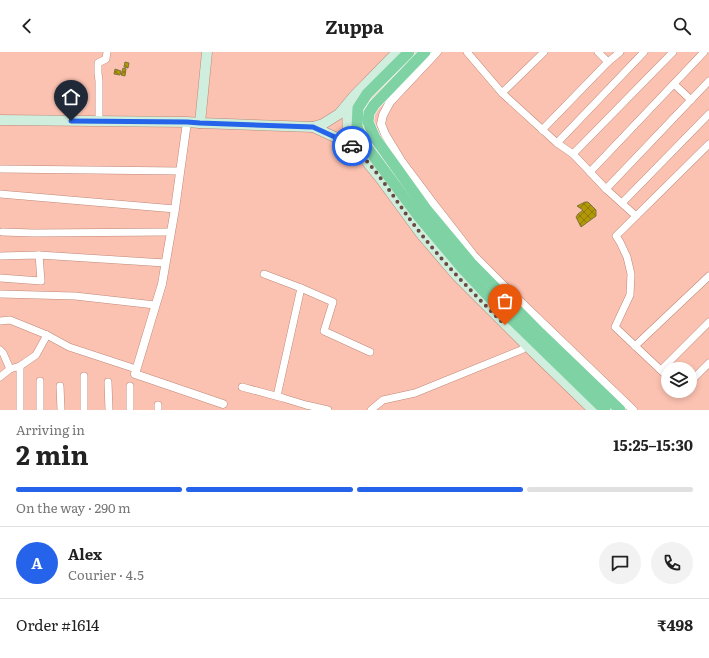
<!DOCTYPE html>
<meta charset="utf-8">
<style>
body{margin:0;font-family:Literata,serif;background:#f2f2f2;color:#222;height:100vh;display:flex;flex-direction:column;font-size:15px;white-space:nowrap}
*{box-sizing:border-box;margin:0}
p{font-size:13px;color:#767676}
.icon{flex:none;width:22px;height:22px;fill:none;stroke:currentColor;stroke-width:2;stroke-linecap:round;stroke-linejoin:round}
.map{position:relative;height:358px;overflow:hidden}
.sheet{display:flex;flex-direction:column;background:#fff;flex:1}
.sheet>*{flex:none}
.tools{position:absolute;left:661px;top:310px;display:grid;gap:8px}
.tools a{display:grid;place-items:center;width:36px;height:36px;border-radius:50%;background:#fff;box-shadow:0 2px 6px #0003;font-size:20px}
.pin{position:absolute;display:grid;place-items:center;width:34px;height:34px;color:#fff;margin:-41px -17px;border-radius:50% 50% 50% 0;rotate:-45deg;box-shadow:0 0 4px #0007}
.pin .icon{rotate:45deg}
.courier{position:absolute;display:grid;place-items:center;width:40px;height:40px;margin:-20px;border:3px solid #2563eb;border-radius:50%;background:#fff;color:#222;box-shadow:0 1px 5px #0007}
.overview em{font-style:normal;font-weight:700}
.overview div{display:flex;flex-direction:column-reverse}
.overview{display:flex;align-items:center;justify-content:space-between;height:68px;padding:0 16px}
h1{font-size:26px;font-weight:700;line-height:30px}
.bar{display:grid;grid-template-columns:repeat(4,1fr);gap:6px 4px;align-content:center;height:48px;padding:0 16px}
.bar i{height:5px;border-radius:3px;background:#e0e0e0}
.bar .current{background:#2563eb}
.bar p{grid-column:span 4}
.line{display:flex;align-items:center;gap:10px;padding:0 16px;border-top:1px solid #e0e0e0}
.line div{flex:1}
.round{display:grid;place-items:center;flex:none;width:42px;height:42px;border-radius:21px;background:#f2f2f2}
header{display:flex;justify-content:space-between;align-items:center;height:52px;padding:0 16px;background:#fff;font-size:18px;font-weight:700}
.map>svg:first-child{display:block}
.building{fill:url(#building-cross-hatch);stroke:#7f7441}
.lines{fill:none;stroke-linecap:round;stroke-linejoin:round}
.minor-casing{stroke:#be8878;stroke-width:8}
.tertiary-casing{stroke:#be8878;stroke-width:9}
.secondary-casing{stroke:#be8878;stroke-width:11}
.trunk-casing{stroke:#fff;stroke-width:12}
.minor{stroke:#fff;stroke-width:7}
.tertiary{stroke:#fff;stroke-width:8}
.secondary{stroke:#cfeedd;stroke-width:10}
.trunk{stroke:#7fd2a4;stroke-width:11}
.done{stroke:#6a4a41;stroke-width:4;stroke-dasharray:0 7.2}
.route{stroke:#2563eb;stroke-width:5}
</style>
<header><svg class="icon" aria-label="back" viewBox="0 0 24 24"><path d="M15 5l-7 7 7 7"/></svg>Zuppa<svg class="icon" aria-label="search" viewBox="0 0 24 24"><circle cx="10" cy="10" r="6"/><path d="M15 15l6 6"/></svg></header>
<div class="map">
<svg width="709" height="358" viewBox="0 0 709 358">
<defs>
<pattern id="building-cross-hatch" width="8" height="8" patternUnits="userSpaceOnUse"><rect width="8" height="8" fill="#b29807"/><path d="M0 0l8 8M0 8l8-8" fill="none" stroke="#907a06"/></pattern>
</defs>
<rect width="100%" height="100%" fill="#fcc2b1"/>
<g class="building">
<path d="M125,10l4,1 -1,5 -4,-1z"/>
<path d="M123,16l3,1 -1,7 -4,-1z"/>
<path d="M115,17l6,2 -1,4 -6,-1z"/>
<path d="M585,150h3l8,8v6l-15,11 -5,-10 2,-3 5,-4 -6,-4z"/>
</g>
<g class="lines">
<g class="minor-casing">
<g id="minor">
<path d="M467,0l35,41 42,-41"/>
<path d="M608,10l12,-10"/>
<path d="M674,32l17,16"/>
<path d="M502,41l55,50 16,11 33,35 30,27"/>
<path d="M99,69v-40l-1,-8v-10l8,-4 1,-7"/>
<path d="M542,78l66,-68 -10,-10"/>
<path d="M557,91l87,-91"/>
<path d="M573,102l100,-102"/>
<path d="M0,117l180,2"/>
<path d="M590,120l114,-120"/>
<path d="M606,137l103,-108"/>
<path d="M0,142l175,15"/>
<path d="M622,151l87,-89"/>
<path d="M2,180l32,1 136,-1"/>
<path d="M39,203l126,8"/>
<path d="M0,204l39,-1 2,26 -41,-3"/>
<path d="M264,222l37,14 -24,108"/>
<path d="M301,236l32,14 -9,29 46,21"/>
<path d="M0,242l75,2 80,9"/>
<path d="M0,269l10,-1 37,15 22,12 67,22"/>
<path d="M635,294l74,-70"/>
<path d="M0,298l3,3 7,16"/>
<path d="M661,318l48,-48"/>
<path d="M84,324v34"/>
<path d="M0,325l10,-8 10,-3 16,-11 11,-20"/>
<path d="M668,325l-53,-50 15,-32 1,-21 -4,-17 -7,-15 -4,-6 93,-92"/>
<path d="M40,329v29"/>
<path d="M108,330l1,28"/>
<path d="M690,330l19,-19"/>
<path d="M60,334l1,24"/>
<path d="M130,334v24"/>
<path d="M242,335l41,11 23,7 22,5"/>
<path d="M20,358v-44"/>
<path d="M158,358v-5"/>
<path d="M371,358l12,-10 32,-7 106,-43 6,-4"/>
</g>
</g>
<g class="tertiary-casing">
<g id="tertiary">
<path d="M437,0l-47,50 -7,13 -2,9 4,10 17,28 30,40 42,54 31,31 128,123"/>
<path d="M187,70l-12,87 -13,75 -27,90 88,30"/>
</g>
</g>
<g class="secondary-casing">
<g id="secondary">
<path d="M352,49c-5,11 -6,23 -3,35 2,4 5,8 7,12"/>
<path d="M0,68l187,2 13,1 113,4 10,-3 16,-10 15,-18 43,-44"/>
<path d="M200,71l7,-71"/>
<path d="M313,75l37,17 8,7 22,27 41,56 35,41 71,71 66,64"/>
</g>
</g>
<g class="trunk-casing">
<g id="trunk">
<path d="M409,0l-42,42 -9,14 -1,19 9,19 53,71 44,52 29,31 113,110"/>
<path d="M425,0l-51,53 -5,8 -1,9 7,16 51,71 45,54 69,70 80,77"/>
</g>
</g>
<use href="#minor" class="minor"/>
<use href="#tertiary" class="tertiary"/>
<use href="#secondary" class="secondary"/>
<use href="#trunk" class="trunk"/>
</g>
<g class="lines">
<path class="done" d="M352,94c28,25 46,60 70,89 25,32 54,61 83,90"/>
<path class="route" d="M71,69l116,1 13,1 113,4 37,17 2,2"/>
</g>
</svg>
<div class="tools">
<a><svg class="icon" aria-label="layers" viewBox="0 0 24 24"><path d="M12 4l9 5-9 5-9-5zM3 14l9 5 9-5"/></svg></a>
</div>
<div class="pin" style="left:505px;top:273px;background:#ea580c"><svg class="icon" aria-label="bag" viewBox="0 0 24 24"><path d="M5 8h14l-1 12H6zM9 8a3 3 0 0 1 6 0"/></svg></div>
<div class="pin" style="left:71px;top:69px;background:#1f2937"><svg class="icon" aria-label="home" viewBox="0 0 24 24"><path d="M3 11l9-7 9 7M6 9v11h12V9"/></svg></div>
<div class="courier" style="left:352px;top:94px"><svg class="icon" aria-label="car" viewBox="0 0 24 24"><path d="M5 17H2v-5l4-1 3-4h7l3 4 3 1v5h-3M9 17h6M6 11h13"/><circle cx="7" cy="17" r="2"/><circle cx="17" cy="17" r="2"/></svg></div>
</div>
<section class="sheet">
<div class="overview"><div><h1>2 min</h1><p>Arriving in</p></div><em>15:25–15:30</em></div>
<div class="bar"><i class="current"></i><i class="current"></i><i class="current"></i><i></i><p>On the way · 290 m</p></div>
<div class="line" style="height:72px"><b class="round" style="background:#2563eb;color:#fff">A</b><div><b>Alex</b><p>Courier · 4.5</p></div><a class="round"><svg class="icon" aria-label="chat" viewBox="0 0 24 24"><path d="M4 5h16v11H9l-5 4z"/></svg></a><a class="round"><svg class="icon" aria-label="phone" viewBox="0 0 24 24"><path d="M5 4h4l2 5-3 2q2 4 5 5l2-3 5 2v4C11 20 4 13 5 4z"/></svg></a></div>
<div class="line" style="height:52px"><div>Order #1614</div><b>₹498</b></div>
</section>
